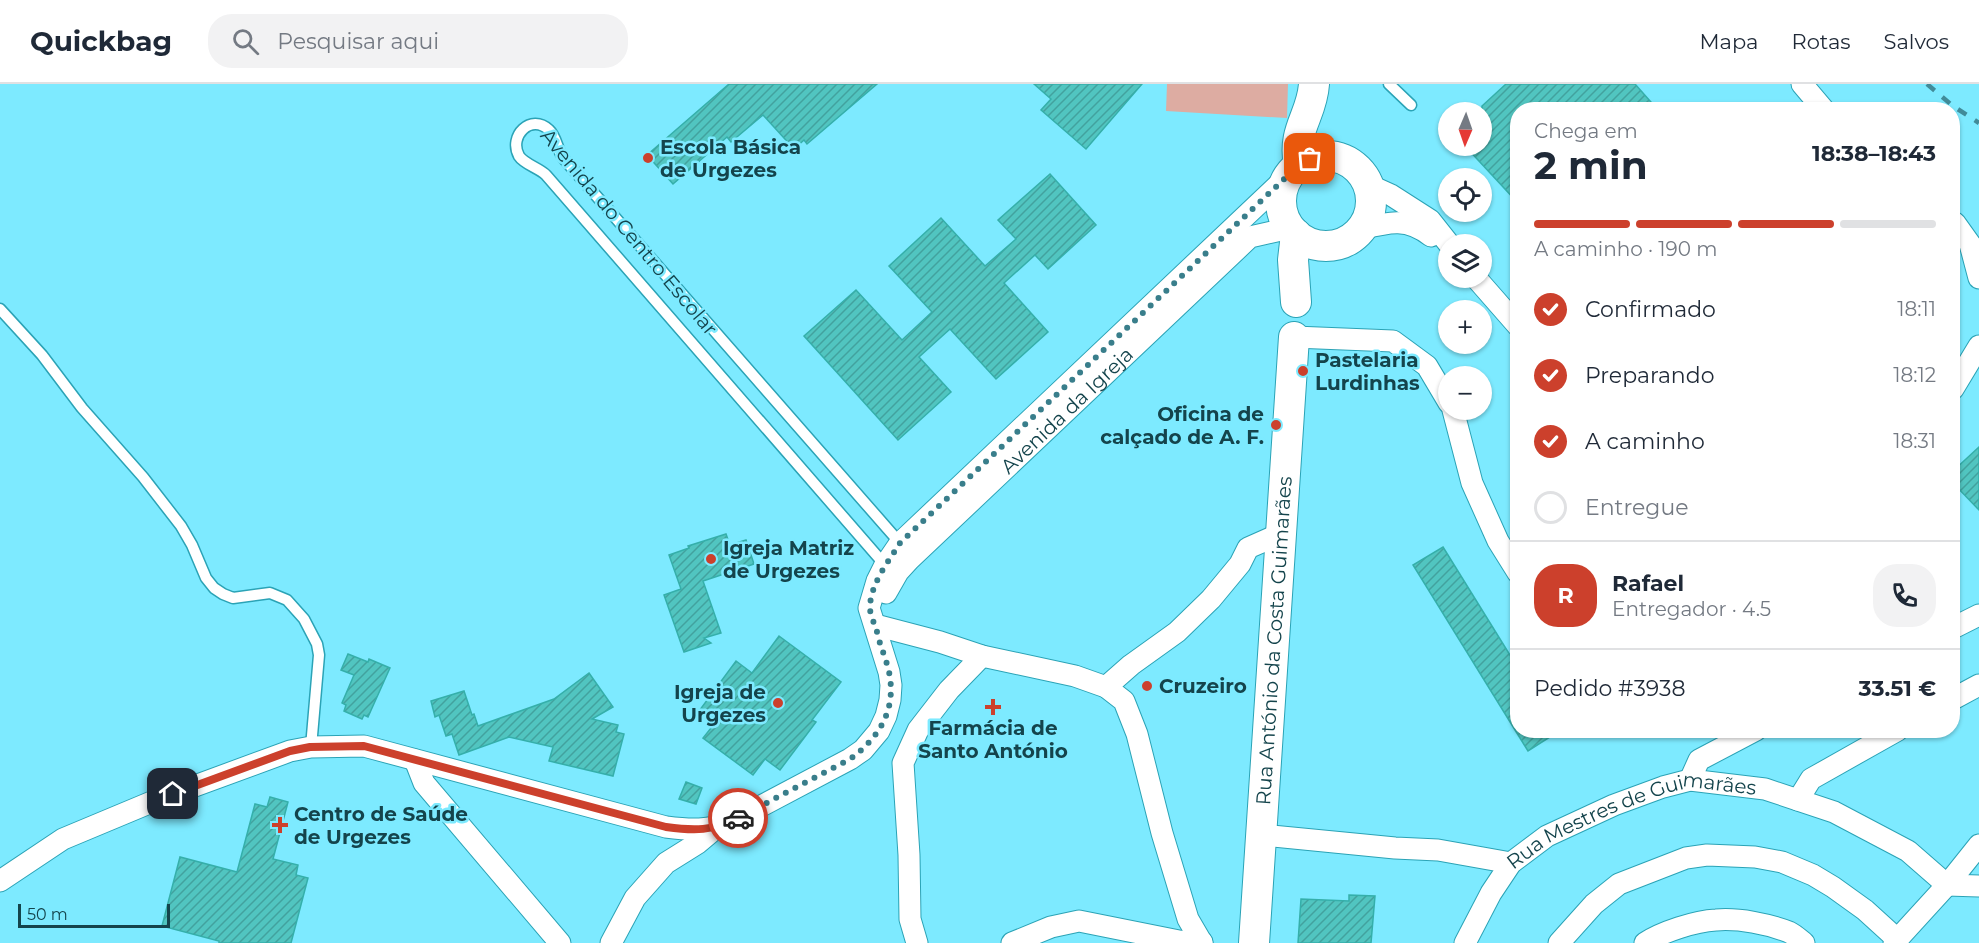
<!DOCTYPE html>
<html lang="pt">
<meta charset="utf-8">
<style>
body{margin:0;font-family:Montserrat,sans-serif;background:#f2f2f3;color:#1f2937;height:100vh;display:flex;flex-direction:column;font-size:22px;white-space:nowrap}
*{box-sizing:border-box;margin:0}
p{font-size:20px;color:#747a83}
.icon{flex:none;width:33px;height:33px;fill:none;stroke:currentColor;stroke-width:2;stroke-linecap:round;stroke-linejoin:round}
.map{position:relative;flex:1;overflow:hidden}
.panel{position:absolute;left:1510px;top:18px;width:450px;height:636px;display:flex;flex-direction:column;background:#fff;border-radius:24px;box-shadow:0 2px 4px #0004}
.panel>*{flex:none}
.needle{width:39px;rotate:182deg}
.controls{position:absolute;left:1438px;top:18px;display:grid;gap:12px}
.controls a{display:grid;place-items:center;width:54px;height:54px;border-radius:50%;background:#fff;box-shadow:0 2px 4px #0004;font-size:30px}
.scale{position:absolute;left:18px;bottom:15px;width:152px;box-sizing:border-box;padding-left:6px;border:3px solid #14444c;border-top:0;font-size:16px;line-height:21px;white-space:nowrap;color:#14444c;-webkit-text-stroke:4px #7deaff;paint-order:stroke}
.pin{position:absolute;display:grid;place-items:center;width:51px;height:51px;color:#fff;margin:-26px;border-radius:12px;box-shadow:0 3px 9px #0006}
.courier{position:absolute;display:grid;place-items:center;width:60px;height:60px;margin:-30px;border:4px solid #cc402c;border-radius:50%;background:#fff;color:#222;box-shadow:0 2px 8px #0007}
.head em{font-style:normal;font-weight:700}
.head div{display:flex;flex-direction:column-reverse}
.head{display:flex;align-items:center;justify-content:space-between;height:102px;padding:0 24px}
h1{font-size:39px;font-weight:700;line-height:45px}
.bar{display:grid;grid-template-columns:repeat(4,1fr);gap:9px 6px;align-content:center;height:72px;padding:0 24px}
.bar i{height:8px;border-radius:4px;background:#e0e1e3}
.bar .active{background:#cc402c}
.bar p{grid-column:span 4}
.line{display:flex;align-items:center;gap:15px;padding:0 24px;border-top:2px solid #e0e1e3}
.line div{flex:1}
.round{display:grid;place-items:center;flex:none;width:63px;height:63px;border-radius:24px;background:#f2f2f3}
ol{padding:0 24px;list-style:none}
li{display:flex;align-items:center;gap:18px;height:66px}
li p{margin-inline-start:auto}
li .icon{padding:6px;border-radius:50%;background:#cc402c;color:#fff;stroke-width:4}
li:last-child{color:#747a83}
li i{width:33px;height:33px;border:3px solid #e0e1e3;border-radius:50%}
header{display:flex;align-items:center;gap:36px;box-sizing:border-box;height:84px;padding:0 30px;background:#fff;border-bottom:2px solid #e0e1e3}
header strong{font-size:28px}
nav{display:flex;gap:33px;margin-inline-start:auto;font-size:21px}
.search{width:420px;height:54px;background:#f2f2f3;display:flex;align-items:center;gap:15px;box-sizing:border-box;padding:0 21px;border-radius:24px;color:#747a83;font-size:22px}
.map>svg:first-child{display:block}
.grass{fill:#ddaca2}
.building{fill:url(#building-hatch);stroke:#35afaa;stroke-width:1.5}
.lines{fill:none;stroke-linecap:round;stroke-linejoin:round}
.service-casing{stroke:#2ba3b6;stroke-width:13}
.minor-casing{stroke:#2ba3b6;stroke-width:23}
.secondary-casing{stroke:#2ba3b6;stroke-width:32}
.service{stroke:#fff;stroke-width:10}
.minor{stroke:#fff;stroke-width:21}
.secondary{stroke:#fff;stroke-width:30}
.rail{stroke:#418b99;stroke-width:4.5;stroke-dasharray:10 10;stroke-linecap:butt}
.done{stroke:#397e8b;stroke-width:6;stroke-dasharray:0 10.8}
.route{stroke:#cc402c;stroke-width:8}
.poi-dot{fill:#cc402c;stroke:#7deaff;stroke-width:2}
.labels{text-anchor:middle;stroke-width:5;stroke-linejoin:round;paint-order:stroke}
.poi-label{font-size:20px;font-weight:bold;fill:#14444c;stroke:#7deaff;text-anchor:start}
.street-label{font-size:20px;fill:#14444c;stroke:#7deaff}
</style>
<header>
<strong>Quickbag</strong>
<div class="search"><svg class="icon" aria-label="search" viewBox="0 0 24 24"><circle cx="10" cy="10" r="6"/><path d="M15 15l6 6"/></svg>Pesquisar aqui</div>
<nav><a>Mapa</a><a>Rotas</a><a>Salvos</a></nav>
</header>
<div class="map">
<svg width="1979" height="859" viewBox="0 0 1979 859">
<defs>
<pattern id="building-hatch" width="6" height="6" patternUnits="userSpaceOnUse" patternTransform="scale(1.5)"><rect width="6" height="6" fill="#51c5c0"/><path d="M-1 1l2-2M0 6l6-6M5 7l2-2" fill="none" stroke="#42a29e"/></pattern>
</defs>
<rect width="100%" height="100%" fill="#7deaff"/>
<path class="grass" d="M1167,0h121l-1,34 -121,-7z"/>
<g class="building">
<path d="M729,0h148l-70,60 -3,-4 -10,9 -31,-34 -32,27 -4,-5 -54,47 -26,-29z"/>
<path d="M1034,0h108l-56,65 -45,-39 10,-11z"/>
<path d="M1506,0h129l23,26h-140v93l-53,-57h17v-40z"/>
<path d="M1050,90l46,51 -48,44 -13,-14 -31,28 44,49 -52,47 -46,-50 -31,28 32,35 -53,48 -94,-104 52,-46 46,50 30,-28 -43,-46 52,-48 44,48 31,-27 -18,-19z"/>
<path d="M1979,363v63l-26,-27v-12z"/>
<path d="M726,450l4,11 16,-5 8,24 -51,17 18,52 -17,5 7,5 -27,9 -20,-57 17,-6 -12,-34 20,-7 -1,-2z"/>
<path d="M1443,463l75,121v62h43l-33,21 -115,-186z"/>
<path d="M779,552l62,46 -29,38 4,2 -36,48 -15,-11 -12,16 -50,-37 12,-15 -16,-12 37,-50 16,12z"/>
<path d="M348,570l20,8 1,-3 21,9 -22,49 -4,-2 -2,4 -18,-8 2,-6 -4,-2 12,-28 -13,-5z"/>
<path d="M589,589l24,34 -21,12 26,6 -2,7 8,2 -11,42 -64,-15 4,-14 -44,-10 -50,18 -7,-21 -6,2 -7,-21 -4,2 -4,-16 33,-10 8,24 2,-1 4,12 76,-27z"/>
<path d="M686,698l16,6 -6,16 -17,-5z"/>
<path d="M270,713l18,5 -15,57 25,6 -2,10 12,3 -17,65h-72v-2l-57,-15 18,-69 57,15 18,-68 12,3z"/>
<path d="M1349,811l26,1 -4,47h-73l3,-44 48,2z"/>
</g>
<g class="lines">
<g class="service-casing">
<g id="service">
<path d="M1389,0l22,21"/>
<path d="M0,225l42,46 40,53 61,69 38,49 11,19 14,33 8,10 9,6 10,4 37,-5 17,7 17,19 13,25 2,11 -8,92"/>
<path d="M885,481l-339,-390c-7,-7 -22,-11 -27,-19 -11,-20 12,-43 30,-26 8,7 8,21 15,29l336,384"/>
</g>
</g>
<g class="minor-casing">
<g id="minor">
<path d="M1802,0l22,26"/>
<path d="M1369,101l22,10 39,25 19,24"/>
<path d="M1955,139l15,21 9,34"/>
<path d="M1361,145c28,-7 46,-12 70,7"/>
<path d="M1476,194l42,48"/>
<path d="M1294,253l99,4 34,25 22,37"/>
<path d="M1953,305l26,-43"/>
<path d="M1453,326l19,73 26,58 20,32"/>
<path id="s1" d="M886,509l12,-21 11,-12 341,-323 40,-9"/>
<path d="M875,541l65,17 42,14 93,20 31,11 18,14 13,33 25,99 26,86 14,24"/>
<path d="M1953,544l26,-13"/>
<path d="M1106,603l25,-22 46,-33 34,-33 29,-35 8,-16 34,-15"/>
<path d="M1953,615l26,-14"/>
<path d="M415,676l9,23 136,160"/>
<path d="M1690,696l9,-20 57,-30"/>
<path d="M1798,716l13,-21 87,-49"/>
<path d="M1262,751l133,13 43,2 73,13"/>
<path d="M0,797l63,-42 91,-38 136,-50 21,-4 53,-1 302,81c24,3 43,4 65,-5l119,-63 13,-9 16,-19 7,-15 4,-16 1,-15 -2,-13 -20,-64 8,-27 8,-16 15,-22 392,-371"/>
<path d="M611,859l24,-45 31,-35 32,-20 19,-16"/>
<path d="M917,859l-7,-24 -1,-64 -6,-92 15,-33 31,-40 33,-34"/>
<path d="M1012,859l39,-16 28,-6 100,20 23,1"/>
<path id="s2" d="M1465,859l26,-50 20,-30 36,-27 67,-31 49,-18 27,-7 75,9 69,23 74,39 39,34 32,1"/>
<path d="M1559,859l35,-39 25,-20 67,-26 21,-3 48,2 27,5 31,13 20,12 32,23 33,30"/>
<path d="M1645,859c17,-11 50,-22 71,-23 23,-2 52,4 73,12 6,3 10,7 15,11"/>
<path d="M1894,859l53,-58 32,-40"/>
</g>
</g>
<g class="secondary-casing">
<g id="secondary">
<circle cx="1326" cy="117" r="45"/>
<path d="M1299,81c-7,-36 13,-49 15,-81"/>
<path d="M1296,218l-3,-42 3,-26"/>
<path id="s3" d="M1254,859l40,-606"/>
</g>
</g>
<use href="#service" class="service"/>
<use href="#minor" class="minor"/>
<use href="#secondary" class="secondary"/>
<path class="rail" d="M1927,0l26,22 26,17"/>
</g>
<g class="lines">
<path class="done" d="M738,734l112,-59c29,-21 47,-49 39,-87 -3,-14 -9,-26 -12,-40 -2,-8 -8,-18 -7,-27 2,-23 18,-43 30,-62l399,-378 11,-6"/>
<path class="route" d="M173,710l117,-43 20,-4 54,-1 302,81c29,4 46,4 72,-9"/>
</g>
<g class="poi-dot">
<circle cx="648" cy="74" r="6"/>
<circle cx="1303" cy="287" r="6"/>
<circle cx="1276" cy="341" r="6"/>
<circle cx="711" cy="475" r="6"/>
<circle cx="1147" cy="602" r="6"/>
<circle cx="778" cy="619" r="6"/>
<path d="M990 614h6v6h6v6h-6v6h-6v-6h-6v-6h6z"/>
<path d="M277 732h6v6h6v6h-6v6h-6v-6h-6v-6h6z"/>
</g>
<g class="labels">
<g class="poi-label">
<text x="660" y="70">Escola Básica<tspan x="660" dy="23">de Urgezes</tspan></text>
<text x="1315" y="283">Pastelaria<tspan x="1315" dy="23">Lurdinhas</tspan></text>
<text x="1264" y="337" text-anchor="end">Oficina de<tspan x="1264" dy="23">calçado de A. F.</tspan></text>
<text x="723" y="471">Igreja Matriz<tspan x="723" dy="23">de Urgezes</tspan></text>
<text x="1159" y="609">Cruzeiro</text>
<text x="766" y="615" text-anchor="end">Igreja de<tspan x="766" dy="23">Urgezes</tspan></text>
<text x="993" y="651" text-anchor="middle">Farmácia de<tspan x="993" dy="23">Santo António</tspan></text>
<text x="294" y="737">Centro de Saúde<tspan x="294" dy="23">de Urgezes</tspan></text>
</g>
<g class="street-label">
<text transform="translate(629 148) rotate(50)" y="7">Avenida do Centro Escolar</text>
<text dy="7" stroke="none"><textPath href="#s1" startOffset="258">Avenida da Igreja</textPath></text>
<text dy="7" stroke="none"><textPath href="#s3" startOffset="303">Rua António da Costa Guimarães</textPath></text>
<text dy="7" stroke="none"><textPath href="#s2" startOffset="224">Rua Mestres de Guimarães</textPath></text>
</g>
</g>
</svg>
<div class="controls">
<a><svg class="needle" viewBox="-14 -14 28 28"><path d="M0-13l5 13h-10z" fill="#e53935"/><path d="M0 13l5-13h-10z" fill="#747a83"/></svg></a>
<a><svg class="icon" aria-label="locate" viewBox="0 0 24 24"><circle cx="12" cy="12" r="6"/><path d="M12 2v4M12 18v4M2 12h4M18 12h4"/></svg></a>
<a><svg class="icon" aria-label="layers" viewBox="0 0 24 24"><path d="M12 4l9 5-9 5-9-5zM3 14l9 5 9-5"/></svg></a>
<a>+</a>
<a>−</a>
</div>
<div class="scale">50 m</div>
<div class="pin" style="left:1310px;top:75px;background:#ea580c"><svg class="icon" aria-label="bag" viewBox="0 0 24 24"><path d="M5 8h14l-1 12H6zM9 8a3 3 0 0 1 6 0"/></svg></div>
<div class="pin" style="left:173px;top:710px;background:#1f2937"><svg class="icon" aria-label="home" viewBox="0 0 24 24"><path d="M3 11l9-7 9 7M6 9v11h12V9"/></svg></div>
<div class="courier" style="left:738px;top:734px"><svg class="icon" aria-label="car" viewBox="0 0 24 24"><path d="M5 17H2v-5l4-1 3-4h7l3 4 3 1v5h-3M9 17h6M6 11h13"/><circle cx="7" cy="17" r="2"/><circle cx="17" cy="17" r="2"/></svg></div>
<section class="panel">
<div class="head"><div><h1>2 min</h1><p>Chega em</p></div><em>18:38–18:43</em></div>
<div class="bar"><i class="active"></i><i class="active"></i><i class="active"></i><i></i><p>A caminho · 190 m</p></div>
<ol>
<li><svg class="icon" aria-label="check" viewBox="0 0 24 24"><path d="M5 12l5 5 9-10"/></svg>Confirmado<p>18:11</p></li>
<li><svg class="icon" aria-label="check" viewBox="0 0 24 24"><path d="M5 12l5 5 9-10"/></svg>Preparando<p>18:12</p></li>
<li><svg class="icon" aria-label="check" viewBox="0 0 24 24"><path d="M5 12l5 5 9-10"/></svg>A caminho<p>18:31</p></li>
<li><i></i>Entregue</li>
</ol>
<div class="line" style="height:108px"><b class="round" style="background:#cc402c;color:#fff">R</b><div><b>Rafael</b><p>Entregador · 4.5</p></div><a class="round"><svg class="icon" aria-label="phone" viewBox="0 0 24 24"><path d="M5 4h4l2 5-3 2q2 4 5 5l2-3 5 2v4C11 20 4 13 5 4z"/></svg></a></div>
<div class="line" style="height:78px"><div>Pedido #3938</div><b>33.51 €</b></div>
</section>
</div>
